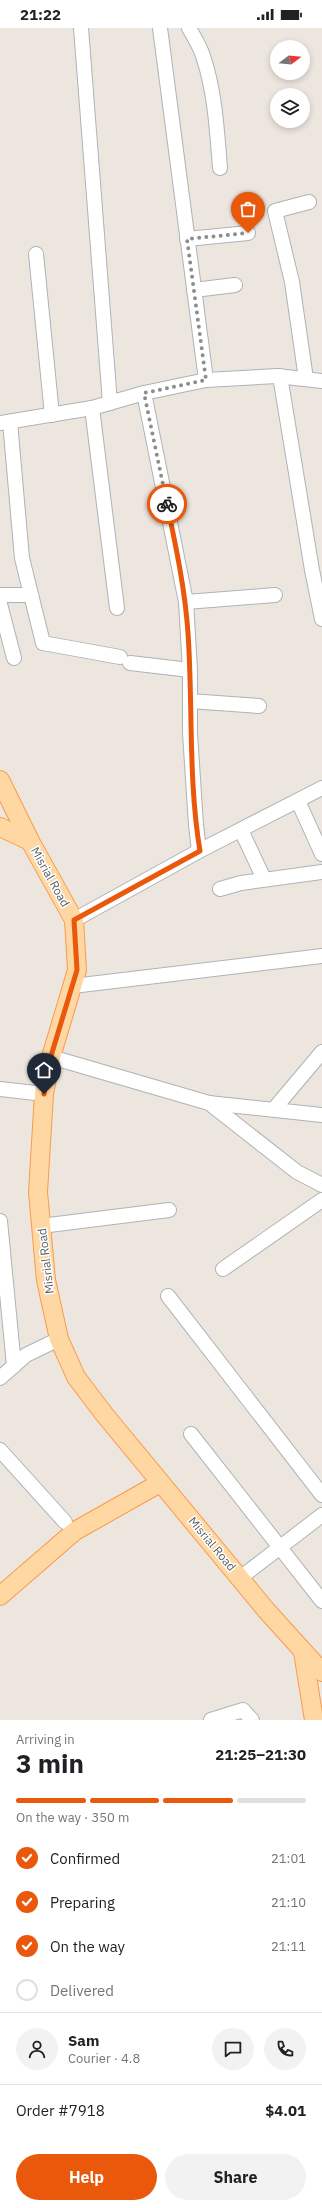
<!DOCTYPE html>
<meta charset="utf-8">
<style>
body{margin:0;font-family:"IBM Plex Sans",sans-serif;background:#f2f2f2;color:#202124;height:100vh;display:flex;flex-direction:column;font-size:15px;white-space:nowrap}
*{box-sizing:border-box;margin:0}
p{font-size:13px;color:#757577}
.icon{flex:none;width:22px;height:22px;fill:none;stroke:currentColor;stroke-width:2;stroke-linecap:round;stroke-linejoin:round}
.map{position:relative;height:1692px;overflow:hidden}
.drawer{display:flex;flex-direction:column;background:#fff;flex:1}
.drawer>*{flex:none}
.needle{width:26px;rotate:74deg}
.controls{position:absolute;left:270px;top:12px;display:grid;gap:8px}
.controls a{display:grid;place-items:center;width:40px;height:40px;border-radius:50%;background:#fff;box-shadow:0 2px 6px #0003;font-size:20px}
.pin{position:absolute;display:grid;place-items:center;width:34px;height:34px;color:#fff;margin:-41px -17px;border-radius:50% 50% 50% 0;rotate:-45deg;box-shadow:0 0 4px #0007}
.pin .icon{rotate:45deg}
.courier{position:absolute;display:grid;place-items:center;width:40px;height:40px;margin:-20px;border:3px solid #ea580c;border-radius:50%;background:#fff;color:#222;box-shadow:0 1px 5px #0007}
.headline em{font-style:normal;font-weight:700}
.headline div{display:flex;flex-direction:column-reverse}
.headline{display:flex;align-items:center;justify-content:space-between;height:68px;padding:0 16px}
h1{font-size:26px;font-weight:700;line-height:30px}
.bar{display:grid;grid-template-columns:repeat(4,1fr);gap:6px 4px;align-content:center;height:48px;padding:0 16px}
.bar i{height:5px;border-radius:3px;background:#e0e0e0}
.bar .selected{background:#ea580c}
.bar p{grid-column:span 4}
.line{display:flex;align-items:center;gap:10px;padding:0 16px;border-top:1px solid #e0e0e0}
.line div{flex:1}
.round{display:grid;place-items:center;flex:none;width:42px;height:42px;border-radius:21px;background:#f2f2f2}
ol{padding:0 16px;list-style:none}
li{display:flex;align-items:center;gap:12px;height:44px}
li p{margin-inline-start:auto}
li .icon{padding:4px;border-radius:50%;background:#ea580c;color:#fff;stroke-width:4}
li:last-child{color:#757577}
li i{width:22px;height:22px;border:2px solid #e0e0e0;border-radius:50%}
.primary-button{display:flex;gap:8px;margin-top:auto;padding:8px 16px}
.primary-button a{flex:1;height:46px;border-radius:24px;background:#ea580c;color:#fff;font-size:16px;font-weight:700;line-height:46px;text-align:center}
.primary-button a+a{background:#f2f2f2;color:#202124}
.status{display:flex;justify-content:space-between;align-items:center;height:28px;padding:0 20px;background:#fff;direction:ltr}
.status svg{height:11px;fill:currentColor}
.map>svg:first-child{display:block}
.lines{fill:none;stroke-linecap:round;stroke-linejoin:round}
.minor-casing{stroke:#aeb3b6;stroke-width:16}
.major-casing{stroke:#f99a4c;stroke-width:20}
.minor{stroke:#fff;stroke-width:14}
.major{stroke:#ffd7a2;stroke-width:18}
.done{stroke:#8c8e8e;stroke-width:4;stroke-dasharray:0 7.2}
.route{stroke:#ea580c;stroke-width:5}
.labels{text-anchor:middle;stroke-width:3;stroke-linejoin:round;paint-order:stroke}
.street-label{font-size:12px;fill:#585f62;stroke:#fff}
</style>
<div class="status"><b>21:22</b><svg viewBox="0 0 49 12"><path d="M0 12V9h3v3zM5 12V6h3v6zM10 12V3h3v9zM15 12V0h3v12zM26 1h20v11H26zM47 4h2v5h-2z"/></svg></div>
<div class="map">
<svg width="322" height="1692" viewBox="0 0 322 1692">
<rect width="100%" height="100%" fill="#ede6df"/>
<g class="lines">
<g class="minor-casing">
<g id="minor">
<path d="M81,0l29,375"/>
<path d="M160,0l46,352"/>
<path d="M189,0c5,9 11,18 14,28 12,35 14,75 17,112"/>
<path d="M187,211l61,-6"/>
<path d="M36,226l16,161"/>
<path d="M194,262l41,-5"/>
<path d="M280,348l32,194 10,49"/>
<path d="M306,351l-14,-97 -17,-71 34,-9"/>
<path d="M144,365l42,209 4,68v63l6,92 3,26"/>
<path d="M92,380l25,200"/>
<path d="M10,394l12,136 21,85 77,14"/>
<path d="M0,395l92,-15 52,-15 62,-13 71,-4 45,5"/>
<path d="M0,567h30"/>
<path d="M186,574l89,-7"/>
<path d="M0,576l14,54"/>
<path d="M130,635l60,7"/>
<path d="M190,673l69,5"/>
<path d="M298,773l24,53"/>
<path d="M241,802l23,49"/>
<path d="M220,861l21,-6 81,-11"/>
<path d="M74,892l125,-69 123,-63"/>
<path d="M73,958l249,-30"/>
<path d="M51,1029l158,46 113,12"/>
<path d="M0,1061l44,5"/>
<path d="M209,1075l88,69 25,13"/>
<path d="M274,1081l48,-57"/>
<path d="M0,1193l14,145"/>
<path d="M41,1198l128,-16"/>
<path d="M223,1241l99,-69"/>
<path d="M168,1268l154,199"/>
<path d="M0,1350l26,-23 33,-16"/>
<path d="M191,1406l131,167"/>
<path d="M0,1422l65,72"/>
<path d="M240,1550l82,-63"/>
<path d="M211,1692l32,-10 9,10"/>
</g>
</g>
<g class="major-casing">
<g id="major">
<path d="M0,752l30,61 44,79 3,50 -26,87 -7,37 -6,98 8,88 13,59 17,38 28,37 162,196 56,62"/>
<path d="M0,799l30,14"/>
<path d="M0,1568l75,-65 85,-48"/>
<path d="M303,1624l11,68"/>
</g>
</g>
<use href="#minor" class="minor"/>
<use href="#major" class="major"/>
</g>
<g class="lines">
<path class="done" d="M167,476l-23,-111 62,-13 -19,-141 61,-6"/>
<path class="route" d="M44,1066l7,-38 26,-86 -3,-50 126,-69c-12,-72 -7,-146 -12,-218 -3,-44 -12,-86 -21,-129"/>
</g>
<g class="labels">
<g class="street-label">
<text transform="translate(50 849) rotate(61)" y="4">Misrial Road</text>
<text transform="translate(46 1233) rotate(-97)" y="4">Misrial Road</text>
<text transform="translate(212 1516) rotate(50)" y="4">Misrial Road</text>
</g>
</g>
</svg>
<div class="controls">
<a><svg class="needle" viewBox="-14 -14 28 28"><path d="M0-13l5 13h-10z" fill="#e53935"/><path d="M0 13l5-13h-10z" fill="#757577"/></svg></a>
<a><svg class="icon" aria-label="layers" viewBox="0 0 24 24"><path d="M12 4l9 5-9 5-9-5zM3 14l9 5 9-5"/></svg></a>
</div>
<div class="pin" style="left:248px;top:205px;background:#ea580c"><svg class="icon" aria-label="bag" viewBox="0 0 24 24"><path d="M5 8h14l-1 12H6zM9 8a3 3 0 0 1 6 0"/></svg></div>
<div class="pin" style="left:44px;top:1066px;background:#1f2937"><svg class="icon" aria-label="home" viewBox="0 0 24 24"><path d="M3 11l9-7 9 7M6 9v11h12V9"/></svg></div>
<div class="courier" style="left:167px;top:476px"><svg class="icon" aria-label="bike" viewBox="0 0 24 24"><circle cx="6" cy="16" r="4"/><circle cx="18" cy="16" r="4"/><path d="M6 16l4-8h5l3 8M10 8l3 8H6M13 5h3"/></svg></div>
</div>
<section class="drawer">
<div class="headline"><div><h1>3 min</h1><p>Arriving in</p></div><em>21:25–21:30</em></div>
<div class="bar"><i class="selected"></i><i class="selected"></i><i class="selected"></i><i></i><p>On the way · 350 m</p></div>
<ol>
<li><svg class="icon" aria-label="check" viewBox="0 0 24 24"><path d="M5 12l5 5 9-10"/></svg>Confirmed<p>21:01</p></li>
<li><svg class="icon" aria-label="check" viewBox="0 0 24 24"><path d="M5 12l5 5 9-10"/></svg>Preparing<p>21:10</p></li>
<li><svg class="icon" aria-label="check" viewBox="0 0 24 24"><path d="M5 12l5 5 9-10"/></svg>On the way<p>21:11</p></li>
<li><i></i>Delivered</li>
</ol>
<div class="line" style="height:72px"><a class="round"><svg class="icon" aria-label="person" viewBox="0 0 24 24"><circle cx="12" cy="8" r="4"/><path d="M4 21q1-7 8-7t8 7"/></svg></a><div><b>Sam</b><p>Courier · 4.8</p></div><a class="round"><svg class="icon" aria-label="chat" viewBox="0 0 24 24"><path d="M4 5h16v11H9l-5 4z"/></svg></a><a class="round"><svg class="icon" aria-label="phone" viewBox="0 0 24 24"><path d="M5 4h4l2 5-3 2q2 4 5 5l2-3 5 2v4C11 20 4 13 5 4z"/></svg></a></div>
<div class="line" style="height:52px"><div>Order #7918</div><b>$4.01</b></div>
<div class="primary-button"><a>Help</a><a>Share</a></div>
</section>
